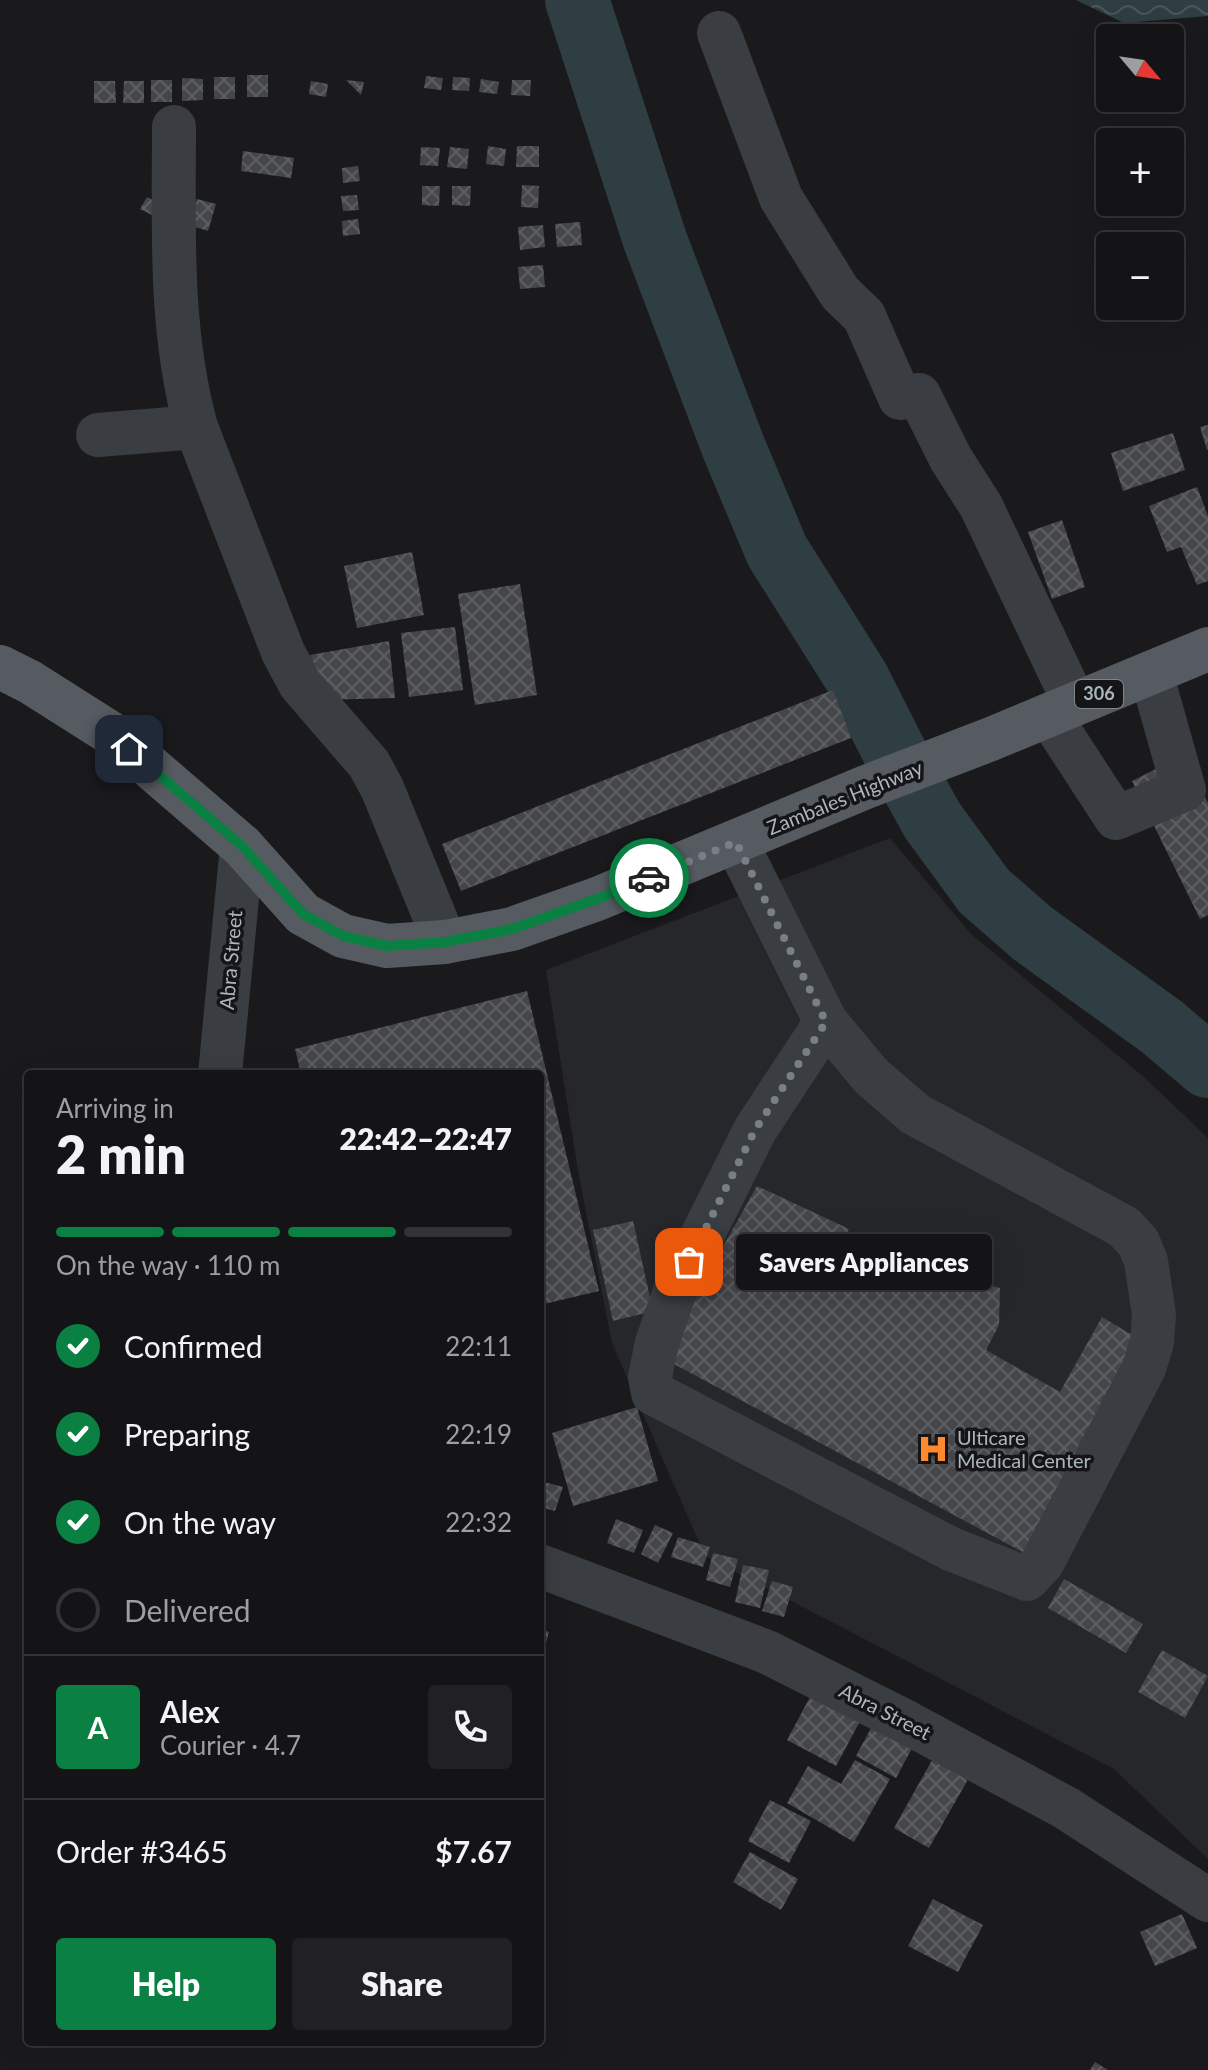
<!DOCTYPE html>
<meta charset="utf-8">
<style>
body{margin:0;font-family:Lato,sans-serif;background:#212123;color:#f1f3f6;height:100vh;display:flex;flex-direction:column;font-size:30px;white-space:nowrap}
*{box-sizing:border-box;margin:0}
p{font-size:26px;color:#9d9ea1}
.icon{flex:none;width:44px;height:44px;fill:none;stroke:currentColor;stroke-width:2;stroke-linecap:round;stroke-linejoin:round}
.map{position:relative;flex:1;overflow:hidden}
.panel{position:absolute;left:24px;top:1070px;width:520px;height:976px;display:flex;flex-direction:column;background:#141416;border-radius:8px;box-shadow:0 8px 32px #0002,0 0 0 2px #333335}
.panel>*{flex:none}
.needle{width:52px;rotate:119deg}
.buttons{position:absolute;left:1096px;top:24px;display:grid;gap:16px}
.buttons a{display:grid;place-items:center;width:88px;height:88px;border-radius:8px;background:#141416;box-shadow:0 8px 32px #0002,0 0 0 2px #333335;font-size:40px}
.pin{position:absolute;display:grid;place-items:center;width:68px;height:68px;color:#fff;margin:-34px;border-radius:16px;box-shadow:0 4px 12px #0006}
.courier{position:absolute;display:grid;place-items:center;width:80px;height:80px;margin:-40px;border:6px solid #0b8043;border-radius:50%;background:#fff;color:#222;box-shadow:0 2px 10px #0007}
.bubble{position:absolute;height:56px;border-radius:8px;background:#141416;box-shadow:0 8px 32px #0002,0 0 0 2px #333335;font-size:26px;font-weight:800;line-height:56px;text-align:center}
.summary em{font-style:normal;font-weight:800}
.summary div{display:flex;flex-direction:column-reverse}
.summary{display:flex;align-items:center;justify-content:space-between;height:136px;padding:0 32px}
h1{font-size:52px;font-weight:800;line-height:60px}
.bar{display:grid;grid-template-columns:repeat(4,1fr);gap:12px 8px;align-content:center;height:96px;padding:0 32px}
.bar i{height:10px;border-radius:6px;background:#333335}
.bar .current{background:#0b8043}
.bar p{grid-column:span 4}
.line{display:flex;align-items:center;gap:20px;padding:0 32px;border-top:2px solid #333335}
.line div{flex:1}
.round{display:grid;place-items:center;flex:none;width:84px;height:84px;border-radius:8px;background:#212123}
ol{padding:0 32px;list-style:none}
li{display:flex;align-items:center;gap:24px;height:88px}
li p{margin-inline-start:auto}
li .icon{padding:8px;border-radius:50%;background:#0b8043;color:#fff;stroke-width:4}
li:last-child{color:#9d9ea1}
li i{width:44px;height:44px;border:4px solid #333335;border-radius:50%}
.action{display:flex;gap:16px;margin-top:auto;padding:16px 32px}
.action a{flex:1;height:92px;border-radius:8px;background:#0b8043;color:#fff;font-size:32px;font-weight:800;line-height:92px;text-align:center}
.action a+a{background:#212123;color:#f1f3f6}
.map>svg:first-child{display:block}
.built{fill:#26272a}
.water{fill:url(#water-waves)}
.lines{fill:none;stroke-linecap:round;stroke-linejoin:round}
.river{stroke:#2e3e42;stroke-width:64}
.building{fill:url(#building-cross-hatch)}
.minor{stroke:#3a3d42;stroke-width:44}
.major{stroke:#565b61;stroke-width:44}
.done{stroke:#787f85;stroke-width:8;stroke-dasharray:0 14.4}
.route{stroke:#0b8043;stroke-width:10}
.labels{text-anchor:middle;stroke-width:7;stroke-linejoin:round;paint-order:stroke}
.shield{fill:#151518;stroke:#7e858c;stroke-width:2}
.shield-label{font-size:18px;font-weight:bold;fill:#abb5bd}
.street-label{font-size:20px;fill:#abb5bd;stroke:#151518}
.poi-label{font-size:20px;fill:#abb5bd;stroke:#151518;text-anchor:start}
</style>
<div class="map">
<svg width="1208" height="2070" viewBox="0 0 1208 2070">
<defs>
<pattern id="water-waves" width="16" height="10" patternUnits="userSpaceOnUse" patternTransform="scale(2)"><rect width="16" height="10" fill="#2e3e42"/><path d="M0 5q4-4 8 0t8 0" fill="none" stroke="#4a585b"/></pattern>
<pattern id="building-cross-hatch" width="8" height="8" patternUnits="userSpaceOnUse" patternTransform="scale(2)"><rect width="8" height="8" fill="#44464a"/><path d="M0 0l8 8M0 8l8-8" fill="none" stroke="#5c5e62"/></pattern>
</defs>
<rect width="100%" height="100%" fill="#1a1a1d"/>
<path class="built" d="M890,838l81,96 173,143 64,61v721l-94,-90 -409,-213 -93,-213 -34,-172 -32,-201z"/>
<path class="water" d="M1076,0h132v16l-84,7z"/>
<g class="lines">
<path class="river" d="M577,0l78,240 78,206 44,105 80,127 37,73 38,69 52,71 48,42 130,94 46,39"/>
</g>
<g class="building">
<rect x="247" y="75" width="21" height="22"/>
<path d="M426,76l17,2 -2,12 -17,-2z"/>
<rect x="214" y="77" width="21" height="22"/>
<path d="M453,77l17,1 -1,13 -17,-1z"/>
<path d="M182,78l21,1v21l-21,1z"/>
<path d="M481,79l18,3 -2,12 -18,-2z"/>
<rect x="151" y="80" width="21" height="22"/>
<path d="M346,80l18,2 -3,13z"/>
<path d="M512,80h19l-1,16 -19,-1z"/>
<path d="M94,81h21l1,22h-22z"/>
<path d="M124,81h20v22h-21z"/>
<path d="M311,81l17,3 -2,13 -17,-3z"/>
<path d="M488,146l18,3 -2,17 -18,-2z"/>
<path d="M517,146h22v21h-23z"/>
<path d="M421,147l19,1 -2,18 -18,-1z"/>
<path d="M450,147l19,2 -2,20 -20,-2z"/>
<path d="M243,151l51,7 -3,20 -50,-7z"/>
<path d="M358,166l2,15 -17,2 -1,-15z"/>
<path d="M522,185l17,1 -1,22 -17,-1z"/>
<path d="M422,186h18l-1,20 -17,-1z"/>
<path d="M452,186h19l-1,20 -18,-1z"/>
<path d="M357,195l2,15 -16,1 -2,-15z"/>
<path d="M147,197l11,6 -6,12 -12,-6z"/>
<path d="M197,199l19,5 -8,27 -19,-6z"/>
<path d="M358,219l2,15 -17,2 -1,-15z"/>
<path d="M580,222l2,23 -25,2 -2,-23z"/>
<path d="M543,225l2,22 -25,3 -2,-23z"/>
<path d="M543,265l2,22 -25,2 -2,-22z"/>
<path d="M1208,425v25h-1l-7,-23z"/>
<path d="M1173,433l12,37 -62,21 -12,-38z"/>
<path d="M1197,487l11,29v65l-11,4 -16,-38 -14,5 -18,-46z"/>
<path d="M1062,520l23,67 -33,12 -24,-67z"/>
<path d="M412,552l12,63 -67,13 -13,-62z"/>
<path d="M520,584l17,111 -62,10 -17,-111z"/>
<path d="M455,627l8,63 -54,7 -8,-64z"/>
<path d="M389,641l6,57 -74,2 -11,-45z"/>
<path d="M833,690l18,48 -390,153 -19,-47z"/>
<path d="M1184,755l24,48v112l-8,4 -68,-138z"/>
<path d="M527,991l72,300 -59,14v-231h-239l-6,-25z"/>
<path d="M757,1186l92,43 -20,37 49,23 35,-44 30,22 31,14 26,7 -1,37 -13,25 74,42 42,-75 40,24 -114,214 -367,-198z"/>
<path d="M633,1221l20,90 -40,10 -20,-91z"/>
<path d="M637,1407l21,74 -85,25 -21,-73z"/>
<path d="M540,1481l23,6 -8,24 -15,-4z"/>
<path d="M616,1519l27,11 -9,23 -27,-10z"/>
<path d="M655,1525l18,8 -15,30 -17,-9z"/>
<path d="M678,1537l32,10 -7,20 -32,-10z"/>
<path d="M713,1553l25,6 -8,28 -24,-7z"/>
<path d="M743,1565l26,5 -9,38 -25,-6z"/>
<path d="M1064,1579l79,45 -17,29 -78,-45z"/>
<path d="M772,1581l21,6 -9,30 -22,-6z"/>
<path d="M540,1629l9,3 -8,30 -1,-1z"/>
<path d="M1162,1650l46,26 -23,42 -47,-26z"/>
<path d="M816,1686l49,26 -29,54 -49,-26z"/>
<path d="M877,1717l40,22 -21,39 -40,-22z"/>
<path d="M940,1746l35,21 -46,81 -35,-20z"/>
<path d="M855,1760l35,19 -36,63 -67,-39 21,-37 33,18z"/>
<path d="M770,1800l41,21 -22,42 -41,-22z"/>
<path d="M750,1852l48,27 -17,31 -48,-28z"/>
<path d="M933,1899l50,26 -25,47 -50,-26z"/>
<path d="M1182,1914l15,34 -42,18 -15,-34z"/>
<path d="M1095,2062l13,8h-18z"/>
</g>
<g class="lines">
<g class="minor">
<path d="M719,33l62,165 59,95 24,23 36,82 19,-3 32,64 30,47 94,198"/>
<path d="M174,127c0,101 -5,202 22,300l87,225 17,32 69,80 13,24 63,154"/>
<path d="M98,435l98,-8"/>
<path d="M1049,715l67,103 68,-28 -33,-117"/>
<path d="M736,842l90,180 45,54 44,38 209,113 14,15 8,19 8,54 -2,27 -8,26 -102,195 -15,16 -76,-30 -298,-156 -3,-16 7,-34 19,-55 79,-158 71,-108"/>
<path d="M220,1074l22,-228"/>
<path d="M540,1566l227,86 141,71 158,85 142,92"/>
</g>
<path class="major" d="M0,667l30,15 82,52 130,112 61,68 40,22 44,10 58,-4 67,-13 85,-30 269,-112 125,-48 217,-90"/>
</g>
<g class="lines">
<path class="done" d="M649,878l87,-36 90,180 -71,108 -66,132"/>
<path class="route" d="M129,749l113,97 61,68 40,22 44,10 58,-4 67,-13 85,-30 52,-21"/>
</g>
<defs>
<g id="hospital-bare" transform="scale(2.4)"><path d="M-5-5h3v3.5h4V-5h3V5h-3V1.5h-4V5h-3Z" fill="#ff892f" stroke="#151518" stroke-width="2.5" paint-order="stroke"/></g>
</defs>
<g fill-rule="evenodd">
<use href="#hospital-bare" x="933" y="1449"/>
</g>
<g class="labels">
<rect class="shield" x="1075" y="680" width="48" height="28" rx="6"/>
<g class="shield-label">
<text x="1099" y="700">306</text>
</g>
<g class="street-label">
<text transform="translate(845 798) rotate(-22)" y="7">Zambales Highway</text>
<text transform="translate(231 960) rotate(-85)" y="7">Abra Street</text>
<text transform="translate(885 1712) rotate(27)" y="7">Abra Street</text>
</g>
<g class="poi-label">
<text x="957" y="1445">Ulticare<tspan x="957" dy="23">Medical Center</tspan></text>
</g>
</g>
</svg>
<div class="buttons">
<a><svg class="needle" viewBox="-14 -14 28 28"><path d="M0-13l5 13h-10z" fill="#e53935"/><path d="M0 13l5-13h-10z" fill="#9d9ea1"/></svg></a>
<a>+</a>
<a>−</a>
</div>
<div class="pin" style="left:689px;top:1262px;background:#ea580c"><svg class="icon" aria-label="bag" viewBox="0 0 24 24"><path d="M5 8h14l-1 12H6zM9 8a3 3 0 0 1 6 0"/></svg></div>
<div class="pin" style="left:129px;top:749px;background:#1f2937"><svg class="icon" aria-label="home" viewBox="0 0 24 24"><path d="M3 11l9-7 9 7M6 9v11h12V9"/></svg></div>
<div class="courier" style="left:649px;top:878px"><svg class="icon" aria-label="car" viewBox="0 0 24 24"><path d="M5 17H2v-5l4-1 3-4h7l3 4 3 1v5h-3M9 17h6M6 11h13"/><circle cx="7" cy="17" r="2"/><circle cx="17" cy="17" r="2"/></svg></div>
<div class="bubble" style="left:736px;top:1234px;width:256px">Savers Appliances</div>
<section class="panel">
<div class="summary"><div><h1>2 min</h1><p>Arriving in</p></div><em>22:42–22:47</em></div>
<div class="bar"><i class="current"></i><i class="current"></i><i class="current"></i><i></i><p>On the way · 110 m</p></div>
<ol>
<li><svg class="icon" aria-label="check" viewBox="0 0 24 24"><path d="M5 12l5 5 9-10"/></svg>Confirmed<p>22:11</p></li>
<li><svg class="icon" aria-label="check" viewBox="0 0 24 24"><path d="M5 12l5 5 9-10"/></svg>Preparing<p>22:19</p></li>
<li><svg class="icon" aria-label="check" viewBox="0 0 24 24"><path d="M5 12l5 5 9-10"/></svg>On the way<p>22:32</p></li>
<li><i></i>Delivered</li>
</ol>
<div class="line" style="height:144px"><b class="round" style="background:#0b8043;color:#fff">A</b><div><b>Alex</b><p>Courier · 4.7</p></div><a class="round"><svg class="icon" aria-label="phone" viewBox="0 0 24 24"><path d="M5 4h4l2 5-3 2q2 4 5 5l2-3 5 2v4C11 20 4 13 5 4z"/></svg></a></div>
<div class="line" style="height:104px"><div>Order #3465</div><b>$7.67</b></div>
<div class="action"><a>Help</a><a>Share</a></div>
</section>
</div>
